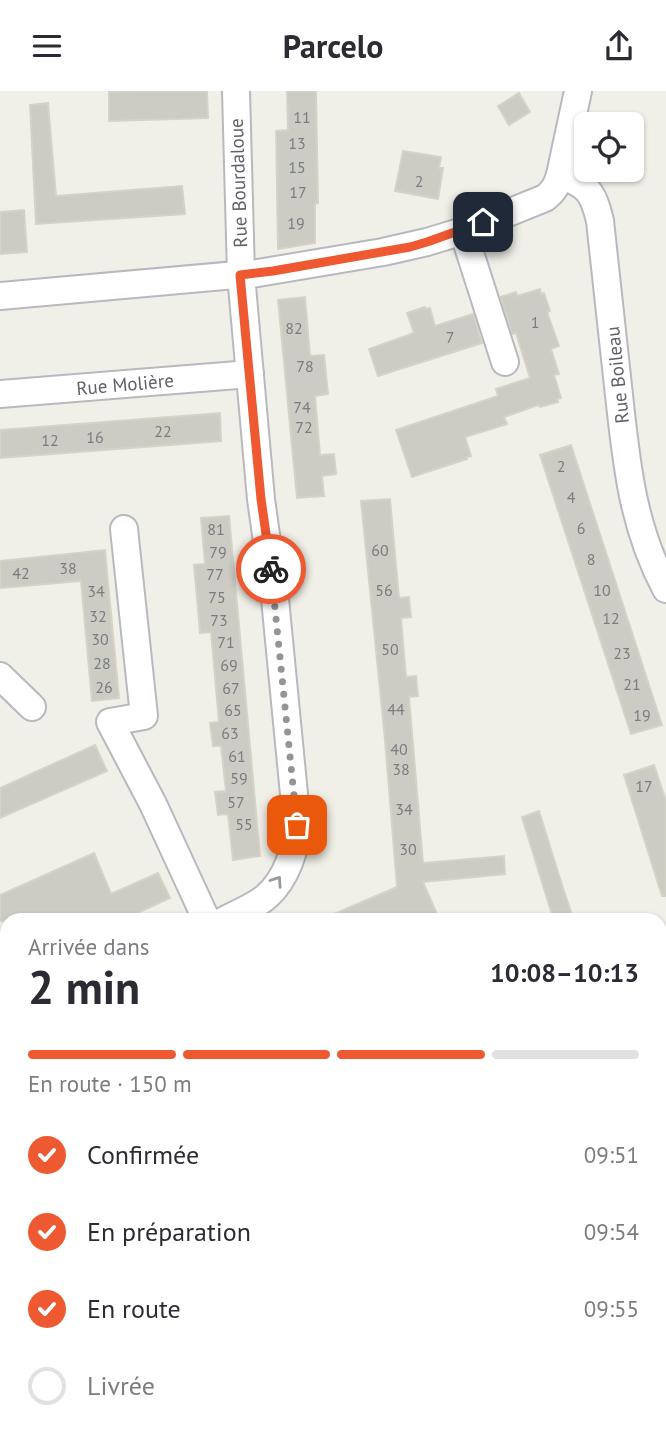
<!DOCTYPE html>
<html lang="fr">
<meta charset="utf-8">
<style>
body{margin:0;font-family:"PT Sans",sans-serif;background:#f7f7f7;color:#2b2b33;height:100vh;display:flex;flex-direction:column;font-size:26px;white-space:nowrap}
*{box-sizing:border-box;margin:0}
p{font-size:23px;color:#7c7c81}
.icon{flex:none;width:38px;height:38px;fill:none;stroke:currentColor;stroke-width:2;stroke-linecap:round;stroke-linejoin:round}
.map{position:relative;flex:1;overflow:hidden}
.panel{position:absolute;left:0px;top:822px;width:667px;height:527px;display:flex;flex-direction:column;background:#fff;border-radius:21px 21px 0 0;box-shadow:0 2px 5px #0004}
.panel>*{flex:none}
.fabs{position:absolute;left:574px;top:21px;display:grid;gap:14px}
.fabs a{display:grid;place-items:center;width:70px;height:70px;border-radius:10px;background:#fff;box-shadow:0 2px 5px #0004;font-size:35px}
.pin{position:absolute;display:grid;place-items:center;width:60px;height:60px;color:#fff;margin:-30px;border-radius:14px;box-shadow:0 4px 10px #0006}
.courier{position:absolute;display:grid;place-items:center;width:70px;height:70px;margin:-35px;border:5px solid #ee5931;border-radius:50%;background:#fff;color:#222;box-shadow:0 2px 9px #0007}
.head em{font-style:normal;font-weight:700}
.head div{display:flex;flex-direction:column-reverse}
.head{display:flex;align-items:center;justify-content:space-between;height:119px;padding:0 28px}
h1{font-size:46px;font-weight:700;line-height:52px}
.bar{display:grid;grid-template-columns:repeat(4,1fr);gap:10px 7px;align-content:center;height:84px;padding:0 28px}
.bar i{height:9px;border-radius:5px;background:#e1e1e2}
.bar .current{background:#ee5931}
.bar p{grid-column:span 4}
ol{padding:0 28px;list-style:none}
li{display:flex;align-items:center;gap:21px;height:77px}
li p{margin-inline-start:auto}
li .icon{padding:7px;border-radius:50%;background:#ee5931;color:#fff;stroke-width:4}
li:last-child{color:#7c7c81}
li i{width:38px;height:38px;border:4px solid #e1e1e2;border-radius:50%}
header{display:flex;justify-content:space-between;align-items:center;height:91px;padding:0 28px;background:#fff;font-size:32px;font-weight:700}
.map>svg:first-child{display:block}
.building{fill:#cccbc4;stroke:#d6d3c6;stroke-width:2}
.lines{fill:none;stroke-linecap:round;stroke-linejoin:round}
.minor-casing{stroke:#b8b9be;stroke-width:30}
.minor{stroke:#fff;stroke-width:26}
.oneway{stroke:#97999d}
.done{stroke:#929495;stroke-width:7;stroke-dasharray:0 12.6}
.route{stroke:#ee5931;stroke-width:9}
.labels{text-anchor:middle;stroke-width:7;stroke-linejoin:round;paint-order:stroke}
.number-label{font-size:16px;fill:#7a7c7f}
.street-label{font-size:19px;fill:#5f6268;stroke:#fff}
</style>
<header><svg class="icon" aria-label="menu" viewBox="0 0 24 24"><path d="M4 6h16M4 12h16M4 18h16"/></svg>Parcelo<svg class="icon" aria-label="share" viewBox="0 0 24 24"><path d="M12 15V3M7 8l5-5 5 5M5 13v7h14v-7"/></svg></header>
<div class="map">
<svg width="666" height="1349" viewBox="0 0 666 1349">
<rect width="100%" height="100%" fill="#f1f0e8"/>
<g class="building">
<path d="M142,0h65l1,27 -99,3v-29z"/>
<path d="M287,0h29l2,112 -3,1v39l-37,6 -2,-118 12,-1z"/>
<path d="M519,2l11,19 -21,13 -11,-19z"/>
<path d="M48,12l8,93 126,-10 3,28 -149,10 -6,-119z"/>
<path d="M403,60l38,6 -2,11h4l-5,31 -43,-8z"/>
<path d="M24,119l3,42 -27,2v-42z"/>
<path d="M540,198l1,5 3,-1 6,18 -3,1 12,34 -8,3 8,25 -5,1 7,23 -4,1 1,3 -18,5 -2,-2 -34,12 3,7 -42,13 6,19 -4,1v2l-55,18 -16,-47 102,-34 -2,-7 34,-11 -14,-45 -4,1 -11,-37 15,-5 1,4z"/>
<path d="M305,206l5,59 14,-1 4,39 -13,2 5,59 14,-1 2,20 -14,2 2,20 -27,2 -19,-198z"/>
<path d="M425,216l1,2 4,-1 5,18 38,-12 9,29 -104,33 -9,-27 45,-16 -7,-20z"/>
<path d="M220,322l1,28 -221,17v-28z"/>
<path d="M571,354l91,280 -31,9 -91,-279z"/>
<path d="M390,408l9,99 10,-1 2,20 -10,1 5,59 10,-1 2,20 -9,1 14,166 81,-7 1,18 -82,8 17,39h-122l79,-34 -12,-147 -24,-239z"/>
<path d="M229,425l31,340 -27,4 -5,-46 -10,1 -3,-23 11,-1 -5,-45h-8l-3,-23 9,-1 -6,-67 -2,-23 -11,1 -6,-68 11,-1 -4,-46z"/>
<path d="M105,459l14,148 -27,3 -11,-120 -81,7v-27z"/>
<path d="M95,654l12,26 -107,47v-30z"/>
<path d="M654,674l12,36v95h-4l-38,-121z"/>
<path d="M539,720l23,74 12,36h-20l-13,-42 -19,-62z"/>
<path d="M94,762l17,41 47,-21 12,25 -50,23h-120v-26z"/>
</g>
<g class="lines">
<g class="minor-casing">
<g id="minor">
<path d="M560,84c28,10 33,17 40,46 6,55 12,110 18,165 8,72 13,138 48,203"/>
<path d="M463,140l42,131"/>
<path d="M0,205l258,-23 125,-21 44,-10 36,-11 82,-33c9,-7 12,-13 15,-23l18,-84"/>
<path d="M0,303l250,-20"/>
<path d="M124,438l20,187 -34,6 43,82 54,117"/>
<path d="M0,585l32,31"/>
<path d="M223,830c14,-8 32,-14 44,-25 19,-17 29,-46 30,-71l-22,-226 -14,-100 -20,-224 -5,-184"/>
<path d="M0,933l7,-3"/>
<path d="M660,1041l6,-3"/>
<path d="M0,1150l7,12"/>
<path d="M0,1269h7"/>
<path d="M113,1342l4,7"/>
<path d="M306,1342l4,7"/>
<path d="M537,1342l3,7"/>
</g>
</g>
<use href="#minor" class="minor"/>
</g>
<defs><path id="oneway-chevron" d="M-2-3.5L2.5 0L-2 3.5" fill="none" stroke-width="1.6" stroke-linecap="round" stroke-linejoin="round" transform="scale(1.75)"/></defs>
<use class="oneway" href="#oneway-chevron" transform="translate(277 790) rotate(-56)"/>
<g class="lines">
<path class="done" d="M271,478l26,256"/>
<path class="route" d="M271,478l-10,-70 -21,-224 33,-4 137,-24 17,-5 56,-20"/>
</g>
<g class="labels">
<g class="number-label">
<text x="302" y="32">11</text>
<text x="297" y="58">13</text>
<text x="297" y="82">15</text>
<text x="419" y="96">2</text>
<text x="298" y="107">17</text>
<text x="296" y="138">19</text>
<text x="535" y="237">1</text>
<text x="294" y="243">82</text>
<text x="450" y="252">7</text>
<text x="305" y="281">78</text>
<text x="302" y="322">74</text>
<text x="304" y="342">72</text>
<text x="163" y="346">22</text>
<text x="95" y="352">16</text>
<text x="50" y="355">12</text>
<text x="561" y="381">2</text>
<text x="571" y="412">4</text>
<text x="581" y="443">6</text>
<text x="216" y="444">81</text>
<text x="380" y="465">60</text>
<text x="218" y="467">79</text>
<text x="591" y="474">8</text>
<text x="68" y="483">38</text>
<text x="21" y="488">42</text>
<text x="215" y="489">77</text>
<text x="384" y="505">56</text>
<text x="602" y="505">10</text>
<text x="96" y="506">34</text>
<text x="217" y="512">75</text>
<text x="98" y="531">32</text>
<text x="611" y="533">12</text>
<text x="219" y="535">73</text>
<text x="100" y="554">30</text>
<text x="226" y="557">71</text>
<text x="390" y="564">50</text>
<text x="622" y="568">23</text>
<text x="102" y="578">28</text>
<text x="229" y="580">69</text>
<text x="632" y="599">21</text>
<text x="104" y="602">26</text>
<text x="231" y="603">67</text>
<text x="396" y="624">44</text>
<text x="233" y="625">65</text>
<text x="642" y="630">19</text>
<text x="230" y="648">63</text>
<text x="399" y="664">40</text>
<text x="237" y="671">61</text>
<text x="401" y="684">38</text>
<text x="239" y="693">59</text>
<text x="644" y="701">17</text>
<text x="236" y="717">57</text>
<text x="404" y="724">34</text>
<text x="244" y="739">55</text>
<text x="408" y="764">30</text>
</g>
<g class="street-label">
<text transform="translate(238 92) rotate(-92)" y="7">Rue Bourdaloue</text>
<text transform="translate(617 284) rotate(-96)" y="7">Rue Boileau</text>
<text transform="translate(125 293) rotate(-5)" y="7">Rue Molière</text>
</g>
</g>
</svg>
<div class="fabs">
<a><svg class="icon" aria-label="locate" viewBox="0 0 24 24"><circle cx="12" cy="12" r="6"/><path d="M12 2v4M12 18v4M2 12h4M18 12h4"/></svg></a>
</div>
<div class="pin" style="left:297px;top:734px;background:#ea580c"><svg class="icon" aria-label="bag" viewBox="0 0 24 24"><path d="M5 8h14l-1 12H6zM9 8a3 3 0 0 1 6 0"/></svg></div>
<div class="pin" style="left:483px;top:131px;background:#1f2937"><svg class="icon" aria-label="home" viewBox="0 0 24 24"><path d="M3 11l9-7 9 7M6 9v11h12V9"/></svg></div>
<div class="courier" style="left:271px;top:478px"><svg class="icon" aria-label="bike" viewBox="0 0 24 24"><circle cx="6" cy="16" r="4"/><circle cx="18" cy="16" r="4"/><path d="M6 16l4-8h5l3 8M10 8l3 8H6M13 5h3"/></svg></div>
<section class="panel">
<div class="head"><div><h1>2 min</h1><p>Arrivée dans</p></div><em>10:08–10:13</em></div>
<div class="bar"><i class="current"></i><i class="current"></i><i class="current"></i><i></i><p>En route · 150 m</p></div>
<ol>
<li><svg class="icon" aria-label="check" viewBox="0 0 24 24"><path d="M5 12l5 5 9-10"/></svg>Confirmée<p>09:51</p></li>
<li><svg class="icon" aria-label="check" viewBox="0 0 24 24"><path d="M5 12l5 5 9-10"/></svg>En préparation<p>09:54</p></li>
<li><svg class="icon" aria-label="check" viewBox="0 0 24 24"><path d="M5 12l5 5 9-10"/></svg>En route<p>09:55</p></li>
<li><i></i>Livrée</li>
</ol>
</section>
</div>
